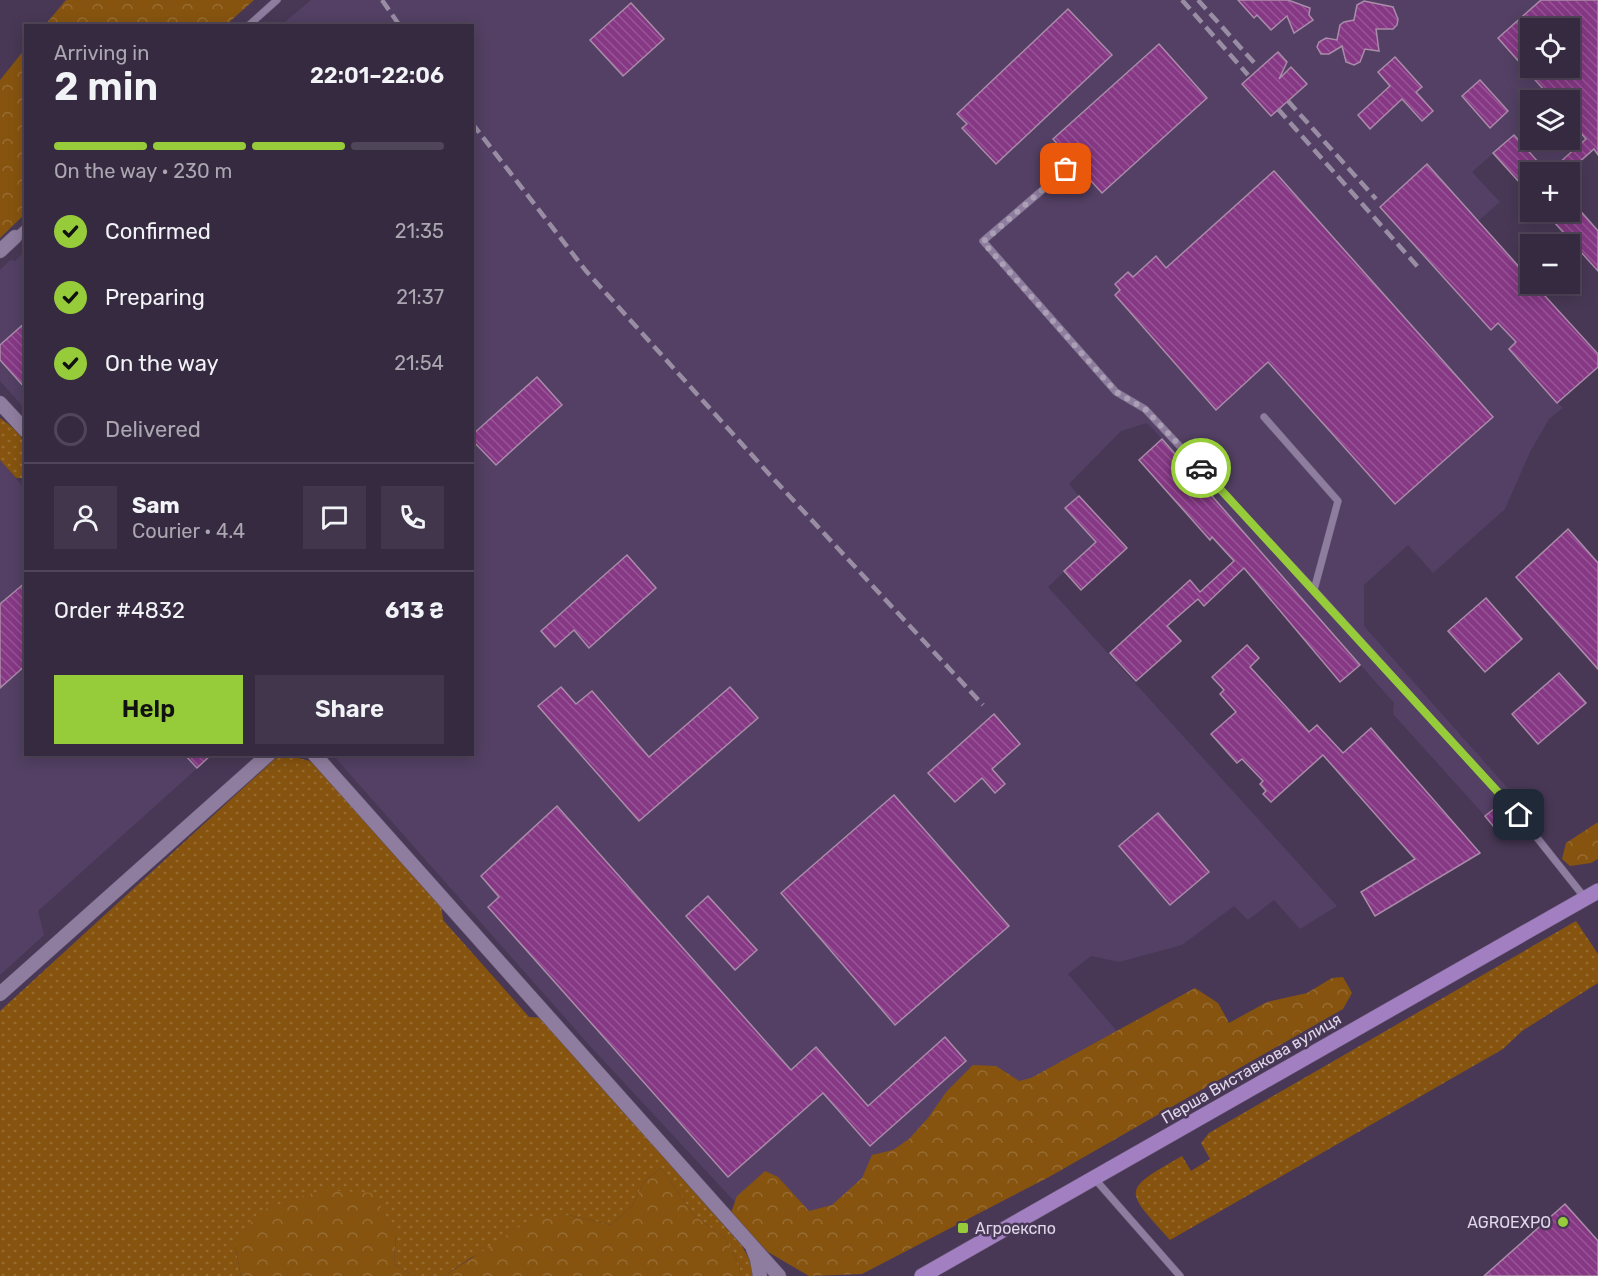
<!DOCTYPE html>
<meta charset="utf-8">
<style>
body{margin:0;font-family:Rubik,sans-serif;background:#41364b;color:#f1f3f6;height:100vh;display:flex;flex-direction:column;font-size:22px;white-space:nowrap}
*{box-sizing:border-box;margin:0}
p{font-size:20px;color:#aaa7b1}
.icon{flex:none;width:33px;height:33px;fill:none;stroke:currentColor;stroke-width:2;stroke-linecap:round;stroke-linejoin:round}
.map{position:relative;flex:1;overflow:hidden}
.drawer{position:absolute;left:24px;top:24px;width:450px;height:732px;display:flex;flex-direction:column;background:#362a40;border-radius:0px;box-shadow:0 3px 15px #0003,0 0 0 2px #504659}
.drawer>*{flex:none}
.controls{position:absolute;left:1520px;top:18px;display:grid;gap:12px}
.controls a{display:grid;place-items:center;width:60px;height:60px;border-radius:0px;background:#362a40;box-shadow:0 3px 15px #0003,0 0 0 2px #504659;font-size:30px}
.pin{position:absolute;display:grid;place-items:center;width:51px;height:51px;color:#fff;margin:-26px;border-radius:12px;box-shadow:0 3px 9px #0006}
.courier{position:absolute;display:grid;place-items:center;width:60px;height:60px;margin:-30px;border:4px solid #96cc3a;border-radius:50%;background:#fff;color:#222;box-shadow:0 2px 8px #0007}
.head em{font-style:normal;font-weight:600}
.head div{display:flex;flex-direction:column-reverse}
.head{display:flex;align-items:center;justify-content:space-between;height:102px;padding:0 30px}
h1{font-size:39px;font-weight:600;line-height:45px}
.bar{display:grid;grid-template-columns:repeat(4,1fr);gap:9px 6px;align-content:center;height:72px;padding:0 30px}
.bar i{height:8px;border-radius:4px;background:#504659}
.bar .selected{background:#96cc3a}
.bar p{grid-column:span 4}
.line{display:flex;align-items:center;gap:15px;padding:0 30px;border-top:2px solid #504659}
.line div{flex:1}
.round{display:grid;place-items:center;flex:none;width:63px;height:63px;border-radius:0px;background:#41364b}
ol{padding:0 30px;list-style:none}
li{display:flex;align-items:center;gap:18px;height:66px}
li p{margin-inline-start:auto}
li .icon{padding:6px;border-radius:50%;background:#96cc3a;color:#111;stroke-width:4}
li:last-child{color:#aaa7b1}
li i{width:33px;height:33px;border:3px solid #504659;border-radius:50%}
.cta{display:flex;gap:12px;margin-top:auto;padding:12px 30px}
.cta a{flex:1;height:69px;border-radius:0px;background:#96cc3a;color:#111;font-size:24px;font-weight:600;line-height:69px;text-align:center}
.cta a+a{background:#41364b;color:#f1f3f6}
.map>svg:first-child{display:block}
.built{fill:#534064;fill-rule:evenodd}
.grass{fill:url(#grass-dots)}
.forest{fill:url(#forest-crowns)}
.building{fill:url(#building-back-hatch);stroke:#aa8ca9;stroke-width:1.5;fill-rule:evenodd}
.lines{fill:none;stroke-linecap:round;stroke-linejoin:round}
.lane-casing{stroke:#63566f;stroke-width:8}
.street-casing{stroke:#63566f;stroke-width:15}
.primary-casing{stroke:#63566f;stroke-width:16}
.lane{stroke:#8f7d9f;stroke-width:7}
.street{stroke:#8f7d9f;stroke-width:14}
.primary{stroke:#a27fc1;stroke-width:15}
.rail{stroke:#998da4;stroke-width:4.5;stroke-dasharray:12 6;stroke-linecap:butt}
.done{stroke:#ab9fb6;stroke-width:6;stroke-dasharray:0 10.8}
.route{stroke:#96cc3a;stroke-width:8}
.poi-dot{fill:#96cc3a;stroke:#483856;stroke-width:2}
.labels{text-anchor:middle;stroke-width:5;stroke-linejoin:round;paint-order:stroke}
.street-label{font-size:16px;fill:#e0d7e9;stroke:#483856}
.poi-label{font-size:16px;fill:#e0d7e9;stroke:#483856;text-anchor:end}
</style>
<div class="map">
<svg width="1598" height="1276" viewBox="0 0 1598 1276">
<defs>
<pattern id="grass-dots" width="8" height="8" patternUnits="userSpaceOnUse" patternTransform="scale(1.5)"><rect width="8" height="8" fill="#86540f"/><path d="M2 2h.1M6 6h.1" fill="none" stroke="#976c32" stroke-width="1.8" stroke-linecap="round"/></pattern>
<pattern id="forest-crowns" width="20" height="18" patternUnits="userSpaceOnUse" patternTransform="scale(1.5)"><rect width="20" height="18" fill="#86540f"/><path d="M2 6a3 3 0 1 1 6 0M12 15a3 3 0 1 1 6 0" fill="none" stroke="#976c32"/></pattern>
<pattern id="building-back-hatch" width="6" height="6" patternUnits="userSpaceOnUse" patternTransform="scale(1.5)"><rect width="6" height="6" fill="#863885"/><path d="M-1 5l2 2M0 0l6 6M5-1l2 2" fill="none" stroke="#975496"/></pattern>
</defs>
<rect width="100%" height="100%" fill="#483856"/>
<g class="built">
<path d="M311,0h1287v129l-49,43h-2l-33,-37 -42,37 28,30 -22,19 52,58v5h4l64,70v13l-40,36 5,5 -14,11 -19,33 -25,57 -72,64 -25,-28 -44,40v41l163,184 -15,10 -27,-4 -92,-102 1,-11 -232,-264 -15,-16 -26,8 -52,53 10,12 -14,12 31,34 -48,45 289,319 -37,23 -26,-29 -26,20 -14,-14 -52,39 -63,17 -28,-6 -23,18 59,69 -352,202 -185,-199 -257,-291 139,-1v-728h-192zM1530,28h39v40h-39zM1530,100h39v40h-39z"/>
<path d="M25,251v158l-25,-28v-111l10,-10 5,1z"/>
<path d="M0,460l25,29 1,265 186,1 -174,156 6,24 -44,40z"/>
</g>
<g class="grass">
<path d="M0,418c28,19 26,26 25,58l-2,2h-7l-16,-18z"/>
<path d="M287,755l23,6 19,15 112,128 2,16 86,97 12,1 201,228 11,20 1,10h-15l1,-10 -15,-28 -30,-22 -34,-48 -17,14 -12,24 -21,19 -42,-10 -97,42 -28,19h-30l-20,-12 2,-30 -161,12 6,30h-241v-265l276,-253z"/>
<path d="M1576,921l22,33v29l-76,48 -19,18 -333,191c-46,-51 -49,-49 12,-84l9,15 19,-12 -9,-16 8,-10z"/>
</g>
<g class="forest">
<path d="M66,0h188l-28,25h-181z"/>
<path d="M25,49v165l-25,24v-158z"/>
<path d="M1598,822v37l-7,4 -21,3 -8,-7 4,-16z"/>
<path d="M1343,977l9,16 -9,16 -294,168 -187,97 -53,2 -41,-24 -37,-39 6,-17 28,-25 13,6 31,34 23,-6 30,-27 10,-23 21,-5 16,-11 19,-21 19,-27 26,-26 23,1 23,15 12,-3 164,-90 23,15 11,20 38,-21 40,-9 25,-15z"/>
<path d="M661,1168l34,48 30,22 15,28 -1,10h-295l86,-56 39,-5 42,10 21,-19 12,-24z"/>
<path d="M322,1190l52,3 22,41 -2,30 20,12h-173l-6,-30 24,-35z"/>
</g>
<g class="building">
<path d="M1238,0h50l22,8 -1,7 4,5 -19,13 -7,-17 -16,14 -14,-15 -3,3z"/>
<path d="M1541,0h57v155l-4,-6 -26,23h-19l37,-33 -17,-20v-19h-16l-55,-62zM1530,28h39v40h-39z"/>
<path d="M1364,1l29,6 5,12 -1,6 -4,4h-17l3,22 -14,-2 -5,13 -6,3 -8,-3 -4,-16 -13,8h-8l-4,-7 2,-5 7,-4 11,2 3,-15 4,-3 10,-2 3,-15z"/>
<path d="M631,3l33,36 -41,37 -33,-36z"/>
<path d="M1068,9l44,46 -116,109 -34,-36 5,-4 -10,-10z"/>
<path d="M1159,44l48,54 -105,95 -49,-54z"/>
<path d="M1278,52l9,10 -8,17 12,-12 16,17 -36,32 -29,-32z"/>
<path d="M1395,57l27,30 -6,5 17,19 -11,10 -20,-22 -32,30 -12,-14 32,-29 -12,-14z"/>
<path d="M1480,80l28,31 -18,17 -28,-32z"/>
<path d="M1514,135l33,37h-17v22l-37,-41z"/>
<path d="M1427,164l103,115v5h4l64,70v13l-41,36 -48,-54 7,-7 -18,-19 -7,7 -111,-123z"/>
<path d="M1274,171l219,246 -98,87 -127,-142 -52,48 -101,-115 5,-5 -5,-6 13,-12 5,5 23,-21 10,12z"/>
<path d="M1569,198l29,33v40l-53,-59h24z"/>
<path d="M26,322v67l-26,-29v-15z"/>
<path d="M537,377l25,28 -66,60 -24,-25v-5z"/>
<path d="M1162,439l198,226 -20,17 -96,-114 -40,38 -6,-7 -31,27 14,15 -45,40 -26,-28 80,-73 10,12 34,-31 -22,-24 -2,3 -71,-80z"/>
<path d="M1079,496l48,52 -46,42 -17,-19 32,-29 -31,-34z"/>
<path d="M1568,529l30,34v106l-82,-92z"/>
<path d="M627,555l29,33 -67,60 -15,-18 -19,17 -14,-16z"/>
<path d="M26,582v83l-26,23v-84z"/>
<path d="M1486,598l36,41 -37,33 -37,-41z"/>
<path d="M1247,645l12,13 -9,9 59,65 8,-7 26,28 28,-25 109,125 -105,63 -14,-24 54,-33 -92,-104 -52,47 -8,-8 3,-3 -6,-7 3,-3 -21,-22 -5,4 -26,-29 25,-22 -16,-18 4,-4 -12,-13z"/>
<path d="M1559,673l27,30 -48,41 -26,-30z"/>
<path d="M561,687l15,17 16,-13 57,66 81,-70 28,31 -119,103 -101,-115z"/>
<path d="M994,714l26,30 -28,25 13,15 -10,9 -13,-15 -27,24 -27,-29z"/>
<path d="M184,754h28l-15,14z"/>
<path d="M894,795l115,131 -114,99 -114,-132z"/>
<path d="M1499,805l13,15 -14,12 -13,-16z"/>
<path d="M557,806l234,264 25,-23 52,59 77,-69 21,24 -96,85 -47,-53 -95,84 -240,-270 11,-10 -18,-21z"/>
<path d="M1158,813l51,59 -39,33 -51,-59z"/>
<path d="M708,896l49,54 -22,20 -49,-54z"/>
<path d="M1565,1204l33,37v35h-114z"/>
</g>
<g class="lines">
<g class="lane-casing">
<g id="lane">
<path d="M248,26l29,-26"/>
<path d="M1067,169l-84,72 133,151 29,17 169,181 205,225 66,83"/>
<path d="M15,237l11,-10"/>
<path d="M1264,417l74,84 -24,89"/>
<path d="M1094,1178l86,98"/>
</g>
</g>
<g class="street-casing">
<g id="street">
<path d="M0,251l15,-14"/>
<path d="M0,403l26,28"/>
<path d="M314,754l465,522"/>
<path d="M0,994l269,-240"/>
<path d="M753,1249l4,10 3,17"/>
</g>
</g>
<g class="primary-casing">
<path id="primary" d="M922,1276l676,-385"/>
</g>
<use href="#lane" class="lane"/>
<use href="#street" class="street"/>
<use href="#primary" class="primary"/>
<g class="rail">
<path d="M382,0l18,26"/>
<path d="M1182,0l66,75"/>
<path d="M1198,0l60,67"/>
<path d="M1288,101l88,98"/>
<path d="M1278,109l140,158"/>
<path d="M472,123l114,148 183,203 214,231"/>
</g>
</g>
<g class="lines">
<path class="done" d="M1066,169l-83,73 133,150 29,17 56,59"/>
<path class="route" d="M1201,468l318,347"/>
</g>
<g class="poi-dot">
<circle cx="1563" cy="1222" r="6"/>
<rect x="957" y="1222" width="12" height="12" rx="3"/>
</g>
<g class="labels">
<g class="street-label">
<text transform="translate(1251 1068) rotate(-30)" y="6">Перша Виставкова вулиця</text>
</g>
<g class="poi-label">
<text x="1551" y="1228">AGROEXPO</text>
<text x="975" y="1234" text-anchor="start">Агроекспо</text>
</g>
</g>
</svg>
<div class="controls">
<a><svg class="icon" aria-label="locate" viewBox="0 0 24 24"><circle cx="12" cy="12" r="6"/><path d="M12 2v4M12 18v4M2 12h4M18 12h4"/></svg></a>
<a><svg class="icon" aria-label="layers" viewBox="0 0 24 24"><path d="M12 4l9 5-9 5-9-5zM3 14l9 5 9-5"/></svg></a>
<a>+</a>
<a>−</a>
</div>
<div class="pin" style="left:1066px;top:169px;background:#ea580c"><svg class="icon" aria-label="bag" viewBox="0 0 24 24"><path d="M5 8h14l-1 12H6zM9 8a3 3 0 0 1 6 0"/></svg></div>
<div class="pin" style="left:1519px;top:815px;background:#1f2937"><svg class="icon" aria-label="home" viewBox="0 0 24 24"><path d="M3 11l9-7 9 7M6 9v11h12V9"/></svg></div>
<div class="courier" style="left:1201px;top:468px"><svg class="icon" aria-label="car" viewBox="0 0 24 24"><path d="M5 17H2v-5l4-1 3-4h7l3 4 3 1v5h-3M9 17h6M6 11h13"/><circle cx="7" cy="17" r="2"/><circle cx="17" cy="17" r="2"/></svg></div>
<section class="drawer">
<div class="head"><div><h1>2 min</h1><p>Arriving in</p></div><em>22:01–22:06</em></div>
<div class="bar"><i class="selected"></i><i class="selected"></i><i class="selected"></i><i></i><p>On the way · 230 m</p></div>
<ol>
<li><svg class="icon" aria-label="check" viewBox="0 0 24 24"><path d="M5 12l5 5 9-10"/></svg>Confirmed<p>21:35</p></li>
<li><svg class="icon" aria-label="check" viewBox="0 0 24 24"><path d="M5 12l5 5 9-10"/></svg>Preparing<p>21:37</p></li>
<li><svg class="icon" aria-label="check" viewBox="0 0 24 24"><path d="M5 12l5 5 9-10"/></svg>On the way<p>21:54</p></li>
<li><i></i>Delivered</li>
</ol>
<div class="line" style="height:108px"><a class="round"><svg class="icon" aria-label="person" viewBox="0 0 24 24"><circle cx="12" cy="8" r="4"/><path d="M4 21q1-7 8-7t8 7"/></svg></a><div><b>Sam</b><p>Courier · 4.4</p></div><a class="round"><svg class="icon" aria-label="chat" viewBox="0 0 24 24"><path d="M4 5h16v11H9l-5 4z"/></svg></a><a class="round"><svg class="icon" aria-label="phone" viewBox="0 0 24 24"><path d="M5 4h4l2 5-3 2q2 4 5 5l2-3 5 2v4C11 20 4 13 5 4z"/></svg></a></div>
<div class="line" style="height:78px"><div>Order #4832</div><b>613 ₴</b></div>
<div class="cta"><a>Help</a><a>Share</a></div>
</section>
</div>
